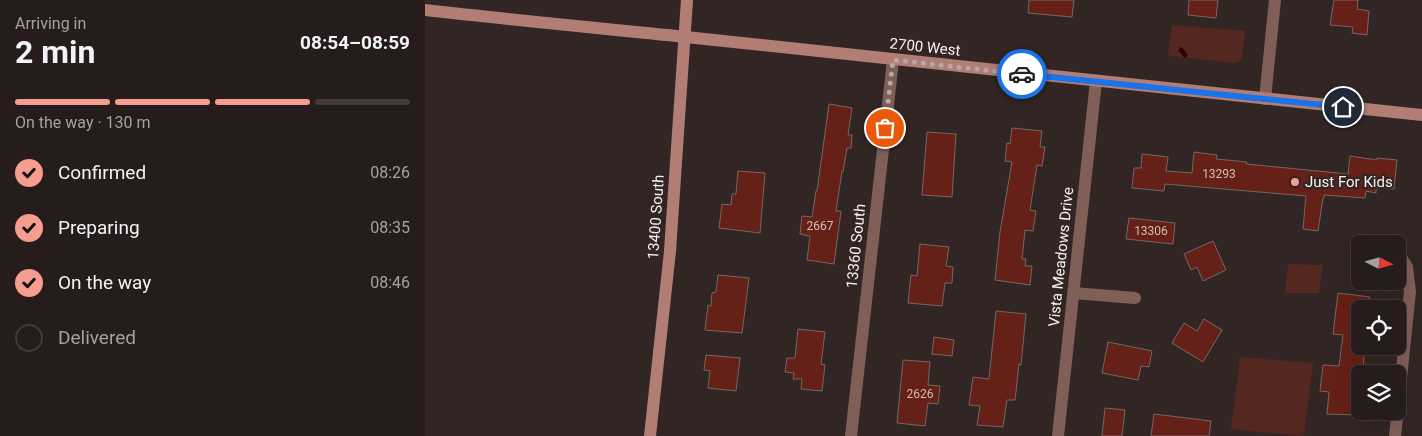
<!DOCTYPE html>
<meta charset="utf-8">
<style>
body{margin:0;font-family:Roboto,sans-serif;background:#2e2524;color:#f1f3f6;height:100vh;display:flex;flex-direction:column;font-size:19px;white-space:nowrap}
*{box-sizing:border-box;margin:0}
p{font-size:16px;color:#a4a1a3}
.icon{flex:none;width:28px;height:28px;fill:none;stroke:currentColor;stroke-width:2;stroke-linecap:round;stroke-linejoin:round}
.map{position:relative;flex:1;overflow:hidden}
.side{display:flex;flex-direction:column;background:#261c1b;width:425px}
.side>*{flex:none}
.needle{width:32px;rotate:96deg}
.tools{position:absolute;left:926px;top:235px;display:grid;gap:10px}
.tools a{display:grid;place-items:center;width:55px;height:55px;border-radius:8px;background:#261c1b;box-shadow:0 5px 20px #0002,0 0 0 1px #423a3a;font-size:25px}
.pin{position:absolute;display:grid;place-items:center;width:42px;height:42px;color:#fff;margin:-21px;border:2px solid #fff;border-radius:50%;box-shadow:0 1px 5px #0007}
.courier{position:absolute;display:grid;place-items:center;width:50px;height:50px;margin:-25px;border:4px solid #1a73e8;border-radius:50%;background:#fff;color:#222;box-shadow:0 1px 6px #0007}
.head em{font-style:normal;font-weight:700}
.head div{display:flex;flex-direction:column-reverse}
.head{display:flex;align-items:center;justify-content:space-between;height:85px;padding:0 15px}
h1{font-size:32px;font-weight:700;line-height:38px}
.bar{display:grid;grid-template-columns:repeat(4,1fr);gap:8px 5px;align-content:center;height:60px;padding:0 15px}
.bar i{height:6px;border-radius:4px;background:#423a3a}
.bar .current{background:#f59d8e}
.bar p{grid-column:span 4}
ol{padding:0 15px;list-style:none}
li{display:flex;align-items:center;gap:15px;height:55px}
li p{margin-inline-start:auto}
li .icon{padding:5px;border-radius:50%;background:#f59d8e;color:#111;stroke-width:4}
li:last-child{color:#a4a1a3}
li i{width:28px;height:28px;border:2px solid #423a3a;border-radius:50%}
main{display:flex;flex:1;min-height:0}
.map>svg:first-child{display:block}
.green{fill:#542720}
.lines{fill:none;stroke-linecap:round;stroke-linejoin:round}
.stream{stroke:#330100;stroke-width:5}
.building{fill:#652017;stroke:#756764}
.street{stroke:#815f59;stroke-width:12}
.secondary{stroke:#b27d74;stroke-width:12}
.done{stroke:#b3aaa8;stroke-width:5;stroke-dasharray:0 9}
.route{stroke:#1a73e8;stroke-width:6}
.poi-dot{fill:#f59d8e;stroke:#322624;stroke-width:2}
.labels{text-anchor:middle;stroke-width:4.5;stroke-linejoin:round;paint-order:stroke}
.number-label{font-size:12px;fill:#d4bdb9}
.street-label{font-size:15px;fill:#f9f1ef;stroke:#322624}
.poi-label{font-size:15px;fill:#f9f1ef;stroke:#322624;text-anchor:start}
</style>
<main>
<section class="side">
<div class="head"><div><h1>2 min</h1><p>Arriving in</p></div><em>08:54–08:59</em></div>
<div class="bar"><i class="current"></i><i class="current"></i><i class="current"></i><i></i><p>On the way · 130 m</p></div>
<ol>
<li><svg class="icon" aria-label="check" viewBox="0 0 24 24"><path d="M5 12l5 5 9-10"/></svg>Confirmed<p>08:26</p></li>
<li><svg class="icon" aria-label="check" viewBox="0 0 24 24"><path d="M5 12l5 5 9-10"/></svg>Preparing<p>08:35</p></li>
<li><svg class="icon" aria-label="check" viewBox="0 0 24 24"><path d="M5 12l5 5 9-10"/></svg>On the way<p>08:46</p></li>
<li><i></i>Delivered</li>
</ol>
</section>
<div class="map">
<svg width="997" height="436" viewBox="0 0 997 436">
<rect width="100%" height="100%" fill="#322624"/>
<g class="green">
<path d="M747,25l73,6 -3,28 -6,4 -68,-7z"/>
<path d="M863,264l35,1 -4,28h-34z"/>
<path d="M815,357l73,6 -9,73 -73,-7z"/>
</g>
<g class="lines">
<path class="stream" d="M756,50l4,5"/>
</g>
<g class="building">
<path d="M604,0h45l-2,17 -44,-4z"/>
<path d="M764,0h29l-2,18 -28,-3z"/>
<path d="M909,0h24l-1,9 12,2 -2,24 -15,-2 1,-6 -23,-2z"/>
<path d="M404,104l23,4 -4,27h4l-1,13h-4l-4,24 -1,-1 -6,40h5l-7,53 -27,-4 3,-24 -10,-2 2,-18 10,1 4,-26h1z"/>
<path d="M587,128l30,3 -2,16h5l-3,19 -5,-1 -7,45 6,1 -3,20 -8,-1 -3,29h4l-1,7h7l-2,19 -35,-5 5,-48 12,-70 -7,-1 2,-18 3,1z"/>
<path d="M502,132l29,2 -4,63 -30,-2z"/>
<path d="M769,152l23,3 -1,4 31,3 -1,2 102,10 2,-18 27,4v-2l20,2 -3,29 -18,-1v5l-10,-2 -1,7 -41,-3v3h-1l-5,33 -15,-2 3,-33 -141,-12 -1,7 -32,-3 2,-20h7l1,-14 26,3 -2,14 26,2z"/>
<path d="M313,171l27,2 -5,60 -41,-5 3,-24 9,1 1,-11h4z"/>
<path d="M704,218l46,5 -2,21 -47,-5z"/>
<path d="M788,241l13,29 -23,11 -6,-14 -6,3 -7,-16z"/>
<path d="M495,244l29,3 -3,19 7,1 -1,16h-7l-3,23 -34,-3 3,-28 6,1z"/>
<path d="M293,275l31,3 -7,55 -37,-3 3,-25 3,1 1,-13 4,-1z"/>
<path d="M913,293l32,4 -2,12h-8v45h4l-1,20h-3v8h-2l-3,33 -28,-1 2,-22 -9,-1 3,-26 16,1 4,-31 -10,-1z"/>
<path d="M571,311l30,3 -5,51 -2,-1 -4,36h-8l-4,27 -26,-2 3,-19 -11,-1 4,-28 16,2z"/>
<path d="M779,319l18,11 -19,32 -31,-19 12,-20 13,8z"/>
<path d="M373,329l27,3 -4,32 4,1 -3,26 -21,-2 1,-10h-9l1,-6 -9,-1 2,-14h8z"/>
<path d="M509,337l20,3 -2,16 -20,-2z"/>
<path d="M683,342l44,9 -3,16 -8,-1 -3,14 -36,-7z"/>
<path d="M281,355l34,3 -4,33 -28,-3 2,-17 -6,-1z"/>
<path d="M478,360l27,2 -2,23 12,1 -2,18 -10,-1 -3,23 -28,-3z"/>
<path d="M680,408l20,2 -3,26h-20z"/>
<path d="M729,414l57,7 -2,15h-58z"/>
</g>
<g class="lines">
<g class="street">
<path d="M840,99l10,-99"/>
<path d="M649,293l61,5"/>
<path d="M426,436l42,-376"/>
<path d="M633,436l38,-355"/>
<path d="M970,436l15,-144 -3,-25 -10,-16"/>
</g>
<g class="secondary">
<path d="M0,10c87,10 174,18 261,27 245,26 490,53 736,78"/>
<path d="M225,436l20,-185 17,-251"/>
</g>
</g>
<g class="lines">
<path class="done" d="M460,128l8,-68 129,14"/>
<path class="route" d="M597,74l321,33"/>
</g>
<circle class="poi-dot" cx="870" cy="182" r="5"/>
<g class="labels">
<g class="number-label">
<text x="794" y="178">13293</text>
<text x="395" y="230">2667</text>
<text x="726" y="235">13306</text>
<text x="495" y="398">2626</text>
</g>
<g class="street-label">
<text transform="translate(500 47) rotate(6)" y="5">2700 West</text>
<text transform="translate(231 217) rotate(-86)" y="5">13400 South</text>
<text transform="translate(431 246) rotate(-84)" y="5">13360 South</text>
<text transform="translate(636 257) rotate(-84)" y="5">Vista Meadows Drive</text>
</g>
<g class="poi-label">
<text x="880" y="187">Just For Kids</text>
</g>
</g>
</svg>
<div class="tools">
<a><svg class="needle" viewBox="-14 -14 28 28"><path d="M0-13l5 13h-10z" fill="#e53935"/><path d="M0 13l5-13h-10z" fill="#a4a1a3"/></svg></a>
<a><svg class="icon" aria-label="locate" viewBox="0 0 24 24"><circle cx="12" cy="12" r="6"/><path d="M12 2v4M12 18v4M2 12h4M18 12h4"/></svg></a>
<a><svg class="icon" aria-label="layers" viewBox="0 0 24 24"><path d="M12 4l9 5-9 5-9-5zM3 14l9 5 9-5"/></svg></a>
</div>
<div class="pin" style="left:460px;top:128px;background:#ea580c"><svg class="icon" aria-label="bag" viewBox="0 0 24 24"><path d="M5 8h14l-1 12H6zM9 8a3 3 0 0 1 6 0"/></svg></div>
<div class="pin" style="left:918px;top:107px;background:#1f2937"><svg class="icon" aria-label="home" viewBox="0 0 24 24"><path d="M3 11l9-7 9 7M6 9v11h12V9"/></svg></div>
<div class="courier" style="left:597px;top:74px"><svg class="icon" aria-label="car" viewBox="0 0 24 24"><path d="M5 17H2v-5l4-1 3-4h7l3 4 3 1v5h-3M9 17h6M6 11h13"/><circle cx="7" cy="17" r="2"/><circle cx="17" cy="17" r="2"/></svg></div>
</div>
</main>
